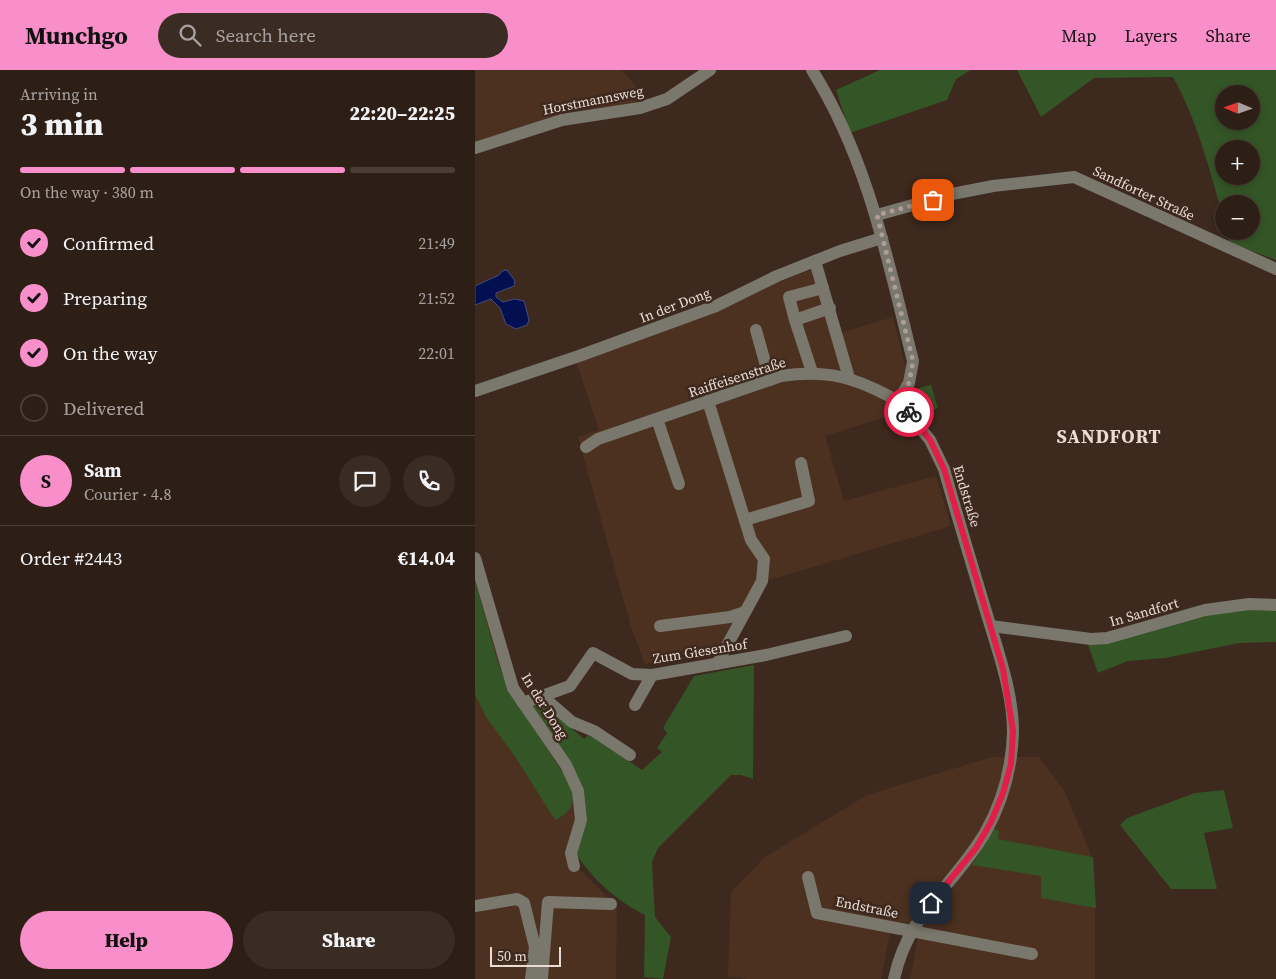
<!DOCTYPE html>
<meta charset="utf-8">
<style>
body{margin:0;font-family:"Source Serif 4",serif;background:#3a2c23;color:#f1f3f6;height:100vh;display:flex;flex-direction:column;font-size:19px;white-space:nowrap}
*{box-sizing:border-box;margin:0}
p{font-size:16px;color:#a7a2a1}
.icon{flex:none;width:28px;height:28px;fill:none;stroke:currentColor;stroke-width:2;stroke-linecap:round;stroke-linejoin:round}
.map{position:relative;flex:1;overflow:hidden}
.panel{display:flex;flex-direction:column;background:#2e1f16;width:475px}
.panel>*{flex:none}
.needle{width:32px;rotate:272deg}
.buttons{position:absolute;left:740px;top:15px;display:grid;gap:10px}
.buttons a{display:grid;place-items:center;width:45px;height:45px;border-radius:50%;background:#2e1f16;box-shadow:0 2px 8px #0003,0 0 0 1px #493d35;font-size:25px}
.scale{position:absolute;left:15px;bottom:12px;width:71px;box-sizing:border-box;padding-left:5px;border:2px solid #eadcd5;border-top:0;font-size:14px;line-height:18px;white-space:nowrap;color:#eadcd5;-webkit-text-stroke:4px #3d291d;paint-order:stroke}
.pin{position:absolute;display:grid;place-items:center;width:42px;height:42px;color:#fff;margin:-21px;border-radius:10px;box-shadow:0 2px 8px #0006}
.courier{position:absolute;display:grid;place-items:center;width:50px;height:50px;margin:-25px;border:4px solid #e11d48;border-radius:50%;background:#fff;color:#222;box-shadow:0 1px 6px #0007}
.summary em{font-style:normal;font-weight:800}
.summary div{display:flex;flex-direction:column-reverse}
.summary{display:flex;align-items:center;justify-content:space-between;height:85px;padding:0 20px}
h1{font-size:32px;font-weight:800;line-height:38px}
.bar{display:grid;grid-template-columns:repeat(4,1fr);gap:8px 5px;align-content:center;height:60px;padding:0 20px}
.bar i{height:6px;border-radius:4px;background:#493d35}
.bar .selected{background:#f98fca}
.bar p{grid-column:span 4}
.line{display:flex;align-items:center;gap:12px;padding:0 20px;border-top:1px solid #493d35}
.line div{flex:1}
.round{display:grid;place-items:center;flex:none;width:52px;height:52px;border-radius:26px;background:#3a2c23}
ol{padding:0 20px;list-style:none}
li{display:flex;align-items:center;gap:15px;height:55px}
li p{margin-inline-start:auto}
li .icon{padding:5px;border-radius:50%;background:#f98fca;color:#111;stroke-width:4}
li:last-child{color:#a7a2a1}
li i{width:28px;height:28px;border:2px solid #493d35;border-radius:50%}
.action{display:flex;gap:10px;margin-top:auto;padding:10px 20px}
.action a{flex:1;height:58px;border-radius:30px;background:#f98fca;color:#111;font-size:20px;font-weight:800;line-height:58px;text-align:center}
.action a+a{background:#3a2c23;color:#f1f3f6}
header{display:flex;align-items:center;gap:30px;box-sizing:border-box;height:70px;padding:0 25px;background:#f98fca;color:#111}
header strong{font-size:24px}
nav{display:flex;gap:28px;margin-inline-start:auto;font-size:18px}
.search{width:350px;height:45px;background:#3a2c23;display:flex;align-items:center;gap:12px;box-sizing:border-box;padding:0 18px;border-radius:28px;color:#a7a2a1;font-size:19px}
main{display:flex;flex:1;min-height:0}
.map>svg:first-child{display:block}
.built{fill:#4c3121}
.green{fill:#345526;fill-rule:evenodd}
.water{fill:#021051;stroke:#484d79}
.lines{fill:none;stroke-linecap:round;stroke-linejoin:round}
.minor{stroke:#7a776c;stroke-width:12}
.done{stroke:#ad9d95;stroke-width:5;stroke-dasharray:0 9}
.route{stroke:#e11d48;stroke-width:6}
.labels{text-anchor:middle;stroke-width:5;stroke-linejoin:round;paint-order:stroke}
.street-label{font-size:14px;fill:#eadcd5;stroke:#3d291d}
.district-label{font-size:19px;font-weight:bold;letter-spacing:1px;fill:#eadcd5;stroke:#3d291d}
</style>
<header>
<strong>Munchgo</strong>
<div class="search"><svg class="icon" aria-label="search" viewBox="0 0 24 24"><circle cx="10" cy="10" r="6"/><path d="M15 15l6 6"/></svg>Search here</div>
<nav><a>Map</a><a>Layers</a><a>Share</a></nav>
</header>
<main>
<section class="panel">
<div class="summary"><div><h1>3 min</h1><p>Arriving in</p></div><em>22:20–22:25</em></div>
<div class="bar"><i class="selected"></i><i class="selected"></i><i class="selected"></i><i></i><p>On the way · 380 m</p></div>
<ol>
<li><svg class="icon" aria-label="check" viewBox="0 0 24 24"><path d="M5 12l5 5 9-10"/></svg>Confirmed<p>21:49</p></li>
<li><svg class="icon" aria-label="check" viewBox="0 0 24 24"><path d="M5 12l5 5 9-10"/></svg>Preparing<p>21:52</p></li>
<li><svg class="icon" aria-label="check" viewBox="0 0 24 24"><path d="M5 12l5 5 9-10"/></svg>On the way<p>22:01</p></li>
<li><i></i>Delivered</li>
</ol>
<div class="line" style="height:90px"><b class="round" style="background:#f98fca;color:#111">S</b><div><b>Sam</b><p>Courier · 4.8</p></div><a class="round"><svg class="icon" aria-label="chat" viewBox="0 0 24 24"><path d="M4 5h16v11H9l-5 4z"/></svg></a><a class="round"><svg class="icon" aria-label="phone" viewBox="0 0 24 24"><path d="M5 4h4l2 5-3 2q2 4 5 5l2-3 5 2v4C11 20 4 13 5 4z"/></svg></a></div>
<div class="line" style="height:65px"><div>Order #2443</div><b>€14.04</b></div>
<div class="action"><a>Help</a><a>Share</a></div>
</section>
<div class="map">
<svg width="801" height="909" viewBox="0 0 801 909">
<rect width="100%" height="100%" fill="#3d291d"/>
<g class="built">
<path d="M0,0h147l29,35 -110,20 -66,23z"/>
<path d="M343,197l22,66 53,-16 13,52 -1,11 -12,18 6,15 -74,23 19,65 92,-25 15,50 -182,54 -32,52 -2,10 -90,22 -14,-37 -53,-190 21,-7 -23,-69z"/>
<path d="M0,496l30,97 61,102 21,56 -11,45 41,41 -1,72h-141z"/>
<path d="M517,687h47l26,35 25,60 5,55v72h-185l8,-41 -28,-5 -9,46h-134l-19,-3 3,-84 34,-35 102,-62z"/>
</g>
<g class="green">
<path d="M405,0h91l-15,9 -9,21 -97,33 -14,-43z"/>
<path d="M542,0h259v190l-46,-17 -3,-12h24v-27h-27v16c-14,-48 -26,-98 -51,-143l-79,1 -53,39zM749,24h27v27h-27zM749,79h27v27h-27z"/>
<path d="M456,315l7,23 -5,2 -5,13 -13,-20 4,-15z"/>
<path d="M0,510l23,83 11,27 62,95c5,17 1,27 -16,35l-39,-62 -30,-41 -11,-23z"/>
<path d="M801,538v34l-37,1 -74,15 -37,3 -30,12 -11,-31 133,-32z"/>
<path d="M279,595l-1,114 -12,-4h-10l-73,73 -6,14 3,55 16,20 -8,42 -19,-2 1,-62c-26,-12 -55,-38 -70,-63l10,-48 -54,-97 11,-4 42,36 6,-5 52,36 20,-18 -5,-4 10,-15 -4,-5 31,-52z"/>
<path d="M749,720l9,38 -29,5 13,56h-46l-51,-64 7,-7 68,-25z"/>
<path d="M519,759l5,2 -1,8 95,18 3,51 -55,-10v-22l-69,-11z"/>
</g>
<path class="water" d="M32,200l8,11 -1,5 -18,7v4l7,5 12,-3 9,2 5,19 -2,5 -11,4 -10,-5 -6,-16 -9,-9 -16,6v-19l24,-11 3,-4z"/>
<g class="lines">
<g class="minor">
<path d="M337,0c56,89 76,191 101,291l-4,22 -11,18 32,39 14,29c14,50 29,99 44,149 11,36 25,76 25,114 -1,35 -11,71 -28,101 -32,54 -77,80 -91,146"/>
<path d="M0,78l87,-28 78,-12 27,-9 43,-29"/>
<path d="M402,145l75,-21 41,-8 81,-9 202,92"/>
<path d="M340,191l34,117"/>
<path d="M320,250l-6,-23 34,-9"/>
<path d="M281,260l14,50"/>
<path d="M337,302l-17,-52 35,-12"/>
<path d="M0,321l104,-35 137,-50 61,-30 63,-25 42,-13"/>
<path d="M233,331l43,139 13,19 -2,22 -45,83"/>
<path d="M182,349l22,65"/>
<path d="M111,377l12,-8 183,-63c47,-7 76,2 117,25"/>
<path d="M270,450l64,-19 -8,-38"/>
<path d="M0,488l38,130 53,77 12,26 3,29 -10,33 3,13"/>
<path d="M185,556l70,-9 15,-5"/>
<path d="M516,556l100,13 16,-1 98,-28 44,-6 27,1"/>
<path d="M67,626l30,26 22,9 36,24"/>
<path d="M48,633l47,-17 23,-33 39,21 20,1 114,-20 80,-19"/>
<path d="M160,635l17,-30"/>
<path d="M333,807l9,36 215,41"/>
<path d="M0,836l42,-7 7,4 11,44 -4,32"/>
<path d="M67,909l6,-77 63,2"/>
</g>
</g>
<g class="lines">
<path class="done" d="M434,342l-11,-11 11,-18 4,-22 -36,-146 56,-15"/>
<path class="route" d="M434,342l21,28 14,29 59,200 10,62 -2,33 -8,29 -12,29 -15,26 -45,55"/>
</g>
<g class="labels">
<g class="street-label">
<text transform="translate(118 30) rotate(-11)" y="5">Horstmannsweg</text>
<text transform="translate(669 123) rotate(25)" y="5">Sandforter Straße</text>
<text transform="translate(200 235) rotate(-21)" y="5">In der Dong</text>
<text transform="translate(262 307) rotate(-18)" y="5">Raiffeisenstraße</text>
<text transform="translate(492 426) rotate(73)" y="5">Endstraße</text>
<text transform="translate(669 542) rotate(-16)" y="5">In Sandfort</text>
<text transform="translate(225 581) rotate(-9)" y="5">Zum Giesenhof</text>
<text transform="translate(70 636) rotate(58)" y="5">In der Dong</text>
<text transform="translate(392 837) rotate(11)" y="5">Endstraße</text>
</g>
<g class="district-label">
<text x="634" y="373">SANDFORT</text>
</g>
</g>
</svg>
<div class="buttons">
<a><svg class="needle" viewBox="-14 -14 28 28"><path d="M0-13l5 13h-10z" fill="#e53935"/><path d="M0 13l5-13h-10z" fill="#a7a2a1"/></svg></a>
<a>+</a>
<a>−</a>
</div>
<div class="scale">50 m</div>
<div class="pin" style="left:458px;top:130px;background:#ea580c"><svg class="icon" aria-label="bag" viewBox="0 0 24 24"><path d="M5 8h14l-1 12H6zM9 8a3 3 0 0 1 6 0"/></svg></div>
<div class="pin" style="left:456px;top:833px;background:#1f2937"><svg class="icon" aria-label="home" viewBox="0 0 24 24"><path d="M3 11l9-7 9 7M6 9v11h12V9"/></svg></div>
<div class="courier" style="left:434px;top:342px"><svg class="icon" aria-label="bike" viewBox="0 0 24 24"><circle cx="6" cy="16" r="4"/><circle cx="18" cy="16" r="4"/><path d="M6 16l4-8h5l3 8M10 8l3 8H6M13 5h3"/></svg></div>
</div>
</main>
